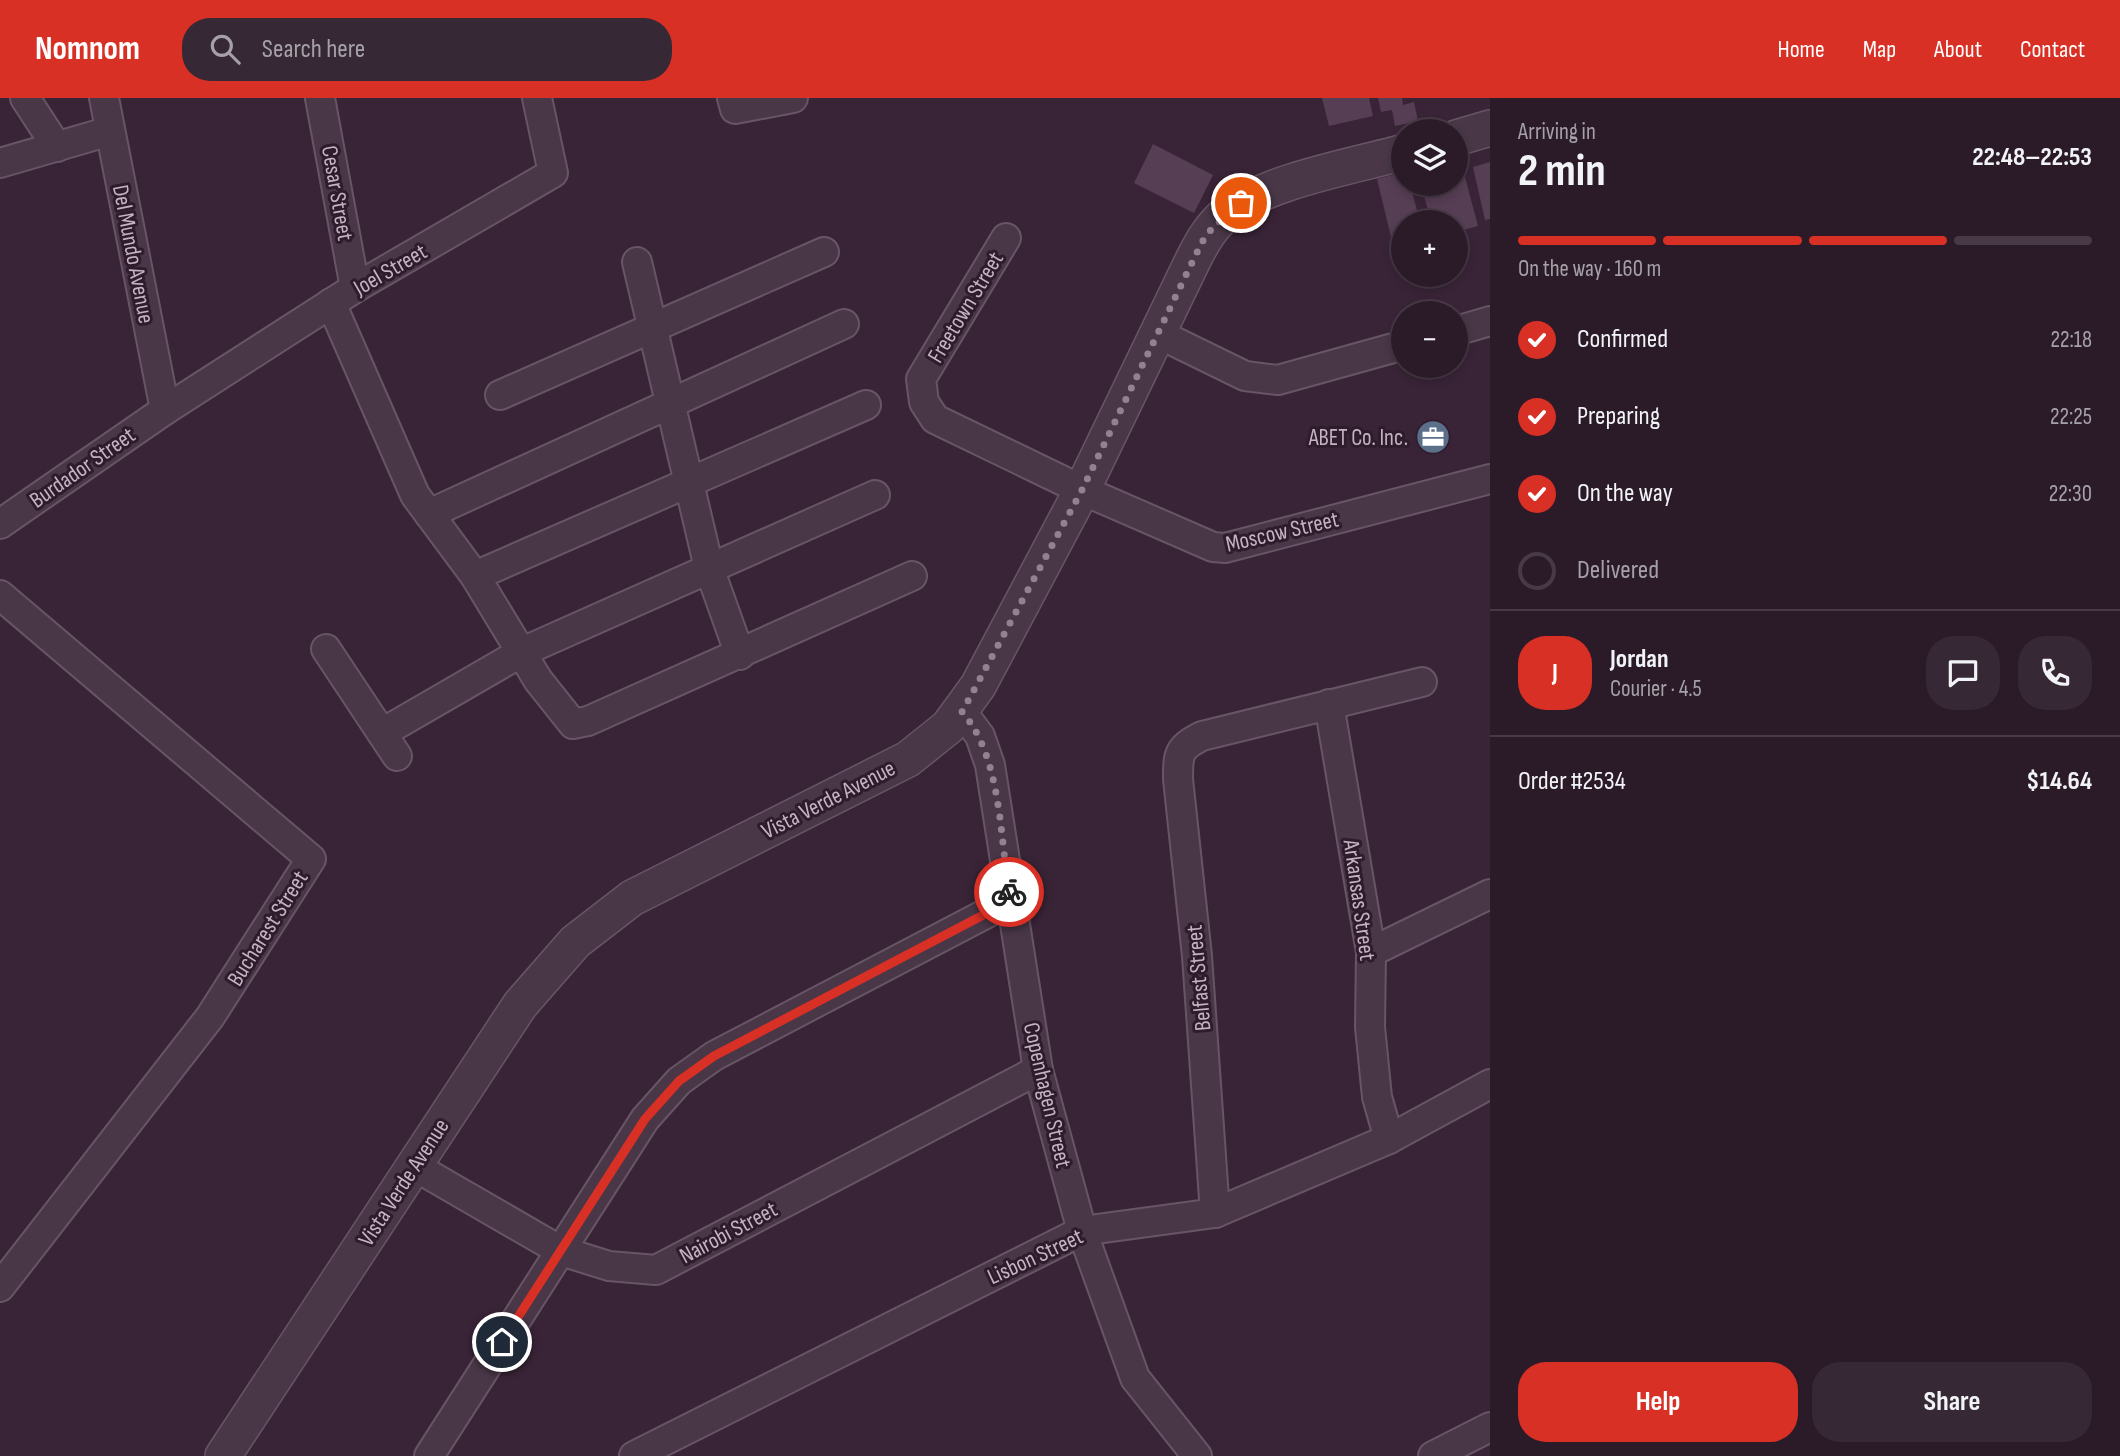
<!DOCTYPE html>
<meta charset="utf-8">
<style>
body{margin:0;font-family:"Sofia Sans Condensed",sans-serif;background:#372835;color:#f1f3f6;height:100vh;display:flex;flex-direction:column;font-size:26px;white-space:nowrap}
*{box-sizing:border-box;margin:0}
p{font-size:23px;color:#a6a1a8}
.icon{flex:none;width:38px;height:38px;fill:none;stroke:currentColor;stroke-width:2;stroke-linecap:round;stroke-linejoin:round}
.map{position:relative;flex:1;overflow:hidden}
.sheet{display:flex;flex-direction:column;background:#2b1b29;width:630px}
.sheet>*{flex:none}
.tools{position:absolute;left:1391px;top:21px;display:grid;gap:14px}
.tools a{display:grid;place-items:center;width:77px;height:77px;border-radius:50%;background:#2b1b29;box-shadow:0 4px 10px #0003,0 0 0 2px #473946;font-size:35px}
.pin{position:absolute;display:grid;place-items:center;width:60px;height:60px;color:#fff;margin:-30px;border:4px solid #fff;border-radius:50%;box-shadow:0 2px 7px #0007}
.courier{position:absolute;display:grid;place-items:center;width:70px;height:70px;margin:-35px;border:5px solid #d93025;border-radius:50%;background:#fff;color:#222;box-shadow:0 2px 9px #0007}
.overview em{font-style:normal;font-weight:700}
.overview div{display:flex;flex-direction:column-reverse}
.overview{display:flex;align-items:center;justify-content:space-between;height:119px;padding:0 28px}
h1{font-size:46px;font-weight:700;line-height:52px}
.bar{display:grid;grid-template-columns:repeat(4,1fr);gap:10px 7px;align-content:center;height:84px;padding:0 28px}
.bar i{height:9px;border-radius:5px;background:#473946}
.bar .on{background:#d93025}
.bar p{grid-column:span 4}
.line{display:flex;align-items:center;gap:18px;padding:0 28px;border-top:2px solid #473946}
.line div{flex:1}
.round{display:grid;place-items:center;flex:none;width:74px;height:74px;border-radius:28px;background:#372835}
ol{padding:0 28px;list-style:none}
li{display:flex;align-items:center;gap:21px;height:77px}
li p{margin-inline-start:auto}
li .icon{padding:7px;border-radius:50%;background:#d93025;color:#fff;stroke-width:4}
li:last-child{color:#a6a1a8}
li i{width:38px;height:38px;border:4px solid #473946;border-radius:50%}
.action{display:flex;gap:14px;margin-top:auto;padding:14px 28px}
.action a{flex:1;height:80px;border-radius:28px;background:#d93025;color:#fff;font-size:28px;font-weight:700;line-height:80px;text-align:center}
.action a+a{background:#372835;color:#f1f3f6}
header{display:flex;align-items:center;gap:42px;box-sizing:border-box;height:98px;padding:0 35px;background:#d93025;color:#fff}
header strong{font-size:33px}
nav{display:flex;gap:38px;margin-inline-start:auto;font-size:24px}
.search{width:490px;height:63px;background:#372835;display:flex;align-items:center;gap:18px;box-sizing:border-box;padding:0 24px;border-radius:28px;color:#a6a1a8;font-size:26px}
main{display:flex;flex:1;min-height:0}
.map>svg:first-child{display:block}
.building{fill:#563e54}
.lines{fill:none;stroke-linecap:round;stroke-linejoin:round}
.minor-casing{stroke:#675565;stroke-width:32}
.tertiary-casing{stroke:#675565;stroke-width:38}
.minor{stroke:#493747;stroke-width:28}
.tertiary{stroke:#493747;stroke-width:35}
.done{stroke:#948091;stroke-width:7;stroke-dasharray:0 12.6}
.route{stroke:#d93025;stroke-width:9}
.labels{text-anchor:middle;stroke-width:6;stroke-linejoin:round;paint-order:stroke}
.street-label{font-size:23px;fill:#c5b2c2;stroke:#2e1c2c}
.poi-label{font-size:23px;fill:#c5b2c2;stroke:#2e1c2c;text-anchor:end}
</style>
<header>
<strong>Nomnom</strong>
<div class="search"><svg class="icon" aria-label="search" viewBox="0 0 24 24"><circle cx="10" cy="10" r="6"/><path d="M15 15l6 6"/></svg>Search here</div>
<nav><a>Home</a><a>Map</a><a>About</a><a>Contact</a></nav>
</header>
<main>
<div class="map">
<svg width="1490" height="1358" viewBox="0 0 1490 1358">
<rect width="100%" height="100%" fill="#392437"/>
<g class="building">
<path d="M1322,0h47l4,18 -44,10z"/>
<path d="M1378,0h24l1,7 11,-3 4,19 -23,5 -3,-16 -11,2z"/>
<path d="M1153,46l60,31 -19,38 -60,-30z"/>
<path d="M1461,64l17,64 -22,6v-10h-25l-10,-38h35v-21z"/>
<path d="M1490,64v57l-5,1 -12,-53z"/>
<path d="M1400,75l4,11h6l10,38h-16v21l-11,2 -16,-66z"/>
</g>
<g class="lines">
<g class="minor-casing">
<g id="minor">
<path d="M25,0l32,49"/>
<path d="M104,0l61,312"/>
<path d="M320,0l35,190"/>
<path d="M732,0l3,11 58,-11"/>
<path d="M0,65l110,-32"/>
<path d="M1006,140l-85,141 3,23 11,17 147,71 131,57 12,1 265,-69"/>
<path d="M637,164l72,306 31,87"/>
<path d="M331,205l84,192 60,81 63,104 35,44 15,-3 324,-145"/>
<path d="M1456,233l34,-10"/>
<path d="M1157,235l88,43 33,4 126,-35"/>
<path d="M500,297l324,-143"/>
<path d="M429,416l415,-190"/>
<path d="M0,426l165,-114 190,-122 198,-115 -16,-75"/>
<path d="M475,478l391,-171"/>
<path d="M0,497l311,264 -101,158 -210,270"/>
<path d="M326,551l71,107"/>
<path d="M1329,606l42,248 -1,75 7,70 12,42"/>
<path d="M962,614l18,24 10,29 48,305 44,161 53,147 62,78"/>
<path d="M382,635l140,-81 353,-157"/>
<path d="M1371,854l119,-58"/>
<path d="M414,1068l147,85 48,15 47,4 382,-200"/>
<path d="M1215,1115l-18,-257 -19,-177c0,-25 0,-31 24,-43l220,-54"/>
<path d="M429,1358l216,-337 34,-38 35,-25 296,-155"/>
<path d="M634,1358l448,-225 133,-18 174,-74 101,-55"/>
<path d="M1433,1358l57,-29"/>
</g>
</g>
<g class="tertiary-casing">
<g id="tertiary">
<path d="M1456,40l34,-10"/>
<path d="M223,1358l297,-451 55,-63 57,-44 276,-139 40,-32 30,-41 104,-196 111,-230c9,-18 18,-34 34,-47 39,-32 127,-47 177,-61"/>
</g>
</g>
<use href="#minor" class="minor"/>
<use href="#tertiary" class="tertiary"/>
</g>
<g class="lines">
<path class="done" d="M1009,794c-9,-56 -8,-137 -47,-180l120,-222 120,-248 11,-15 28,-24"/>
<path class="route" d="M502,1244l143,-223 34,-38 35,-25 296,-155 -1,-9"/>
</g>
<defs>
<g id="office-disc" transform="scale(1.75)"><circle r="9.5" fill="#5c6f8a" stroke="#2e1c2c"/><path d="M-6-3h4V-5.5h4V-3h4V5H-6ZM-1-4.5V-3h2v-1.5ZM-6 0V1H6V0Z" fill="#fff"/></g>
</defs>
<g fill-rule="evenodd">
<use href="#office-disc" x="1433" y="339"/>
</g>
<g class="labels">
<g class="street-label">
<text transform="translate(338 95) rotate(80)" y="8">Cesar Street</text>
<text transform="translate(134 156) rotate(79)" y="8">Del Mundo Avenue</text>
<text transform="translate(390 171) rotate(-30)" y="8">Joel Street</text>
<text transform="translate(965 209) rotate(-59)" y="8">Freetown Street</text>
<text transform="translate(82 369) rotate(-35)" y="8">Burdador Street</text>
<text transform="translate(1282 433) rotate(-13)" y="8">Moscow Street</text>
<text transform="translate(828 701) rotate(-27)" y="8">Vista Verde Avenue</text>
<text transform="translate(1360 802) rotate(82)" y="8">Arkansas Street</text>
<text transform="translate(267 830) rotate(-58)" y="8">Bucharest Street</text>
<text transform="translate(1198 880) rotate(-95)" y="8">Belfast Street</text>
<text transform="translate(1048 997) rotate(77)" y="8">Copenhagen Street</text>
<text transform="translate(403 1084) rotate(-57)" y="8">Vista Verde Avenue</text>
<text transform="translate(728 1134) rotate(-28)" y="8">Nairobi Street</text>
<text transform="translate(1035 1158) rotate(-25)" y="8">Lisbon Street</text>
</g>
<g class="poi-label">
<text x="1408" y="347">ABET Co. Inc.</text>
</g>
</g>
</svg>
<div class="tools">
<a><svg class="icon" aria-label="layers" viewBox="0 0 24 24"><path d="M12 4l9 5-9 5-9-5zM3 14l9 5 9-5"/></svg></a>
<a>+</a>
<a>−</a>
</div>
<div class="pin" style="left:1241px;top:105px;background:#ea580c"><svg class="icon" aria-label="bag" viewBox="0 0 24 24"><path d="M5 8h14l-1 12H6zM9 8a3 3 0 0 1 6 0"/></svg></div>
<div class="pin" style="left:502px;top:1244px;background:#1f2937"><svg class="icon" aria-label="home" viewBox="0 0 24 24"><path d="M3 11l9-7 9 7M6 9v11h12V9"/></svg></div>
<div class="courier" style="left:1009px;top:794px"><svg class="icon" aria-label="bike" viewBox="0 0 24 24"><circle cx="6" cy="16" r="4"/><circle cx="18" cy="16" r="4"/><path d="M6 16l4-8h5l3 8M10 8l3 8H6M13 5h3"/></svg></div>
</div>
<section class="sheet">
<div class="overview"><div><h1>2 min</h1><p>Arriving in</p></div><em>22:48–22:53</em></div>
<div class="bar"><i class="on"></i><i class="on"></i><i class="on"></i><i></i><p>On the way · 160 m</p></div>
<ol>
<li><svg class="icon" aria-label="check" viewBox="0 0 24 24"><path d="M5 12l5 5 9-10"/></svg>Confirmed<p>22:18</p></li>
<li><svg class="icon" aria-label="check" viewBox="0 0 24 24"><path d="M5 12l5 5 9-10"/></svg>Preparing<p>22:25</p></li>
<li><svg class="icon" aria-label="check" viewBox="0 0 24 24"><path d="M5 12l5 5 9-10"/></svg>On the way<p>22:30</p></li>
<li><i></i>Delivered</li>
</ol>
<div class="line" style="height:126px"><b class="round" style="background:#d93025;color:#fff">J</b><div><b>Jordan</b><p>Courier · 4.5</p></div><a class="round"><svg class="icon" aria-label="chat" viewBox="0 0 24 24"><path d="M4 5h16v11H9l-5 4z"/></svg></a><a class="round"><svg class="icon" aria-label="phone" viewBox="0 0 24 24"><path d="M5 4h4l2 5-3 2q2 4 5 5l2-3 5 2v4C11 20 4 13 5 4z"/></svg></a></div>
<div class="line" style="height:91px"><div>Order #2534</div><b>$14.64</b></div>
<div class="action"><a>Help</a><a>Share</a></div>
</section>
</main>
